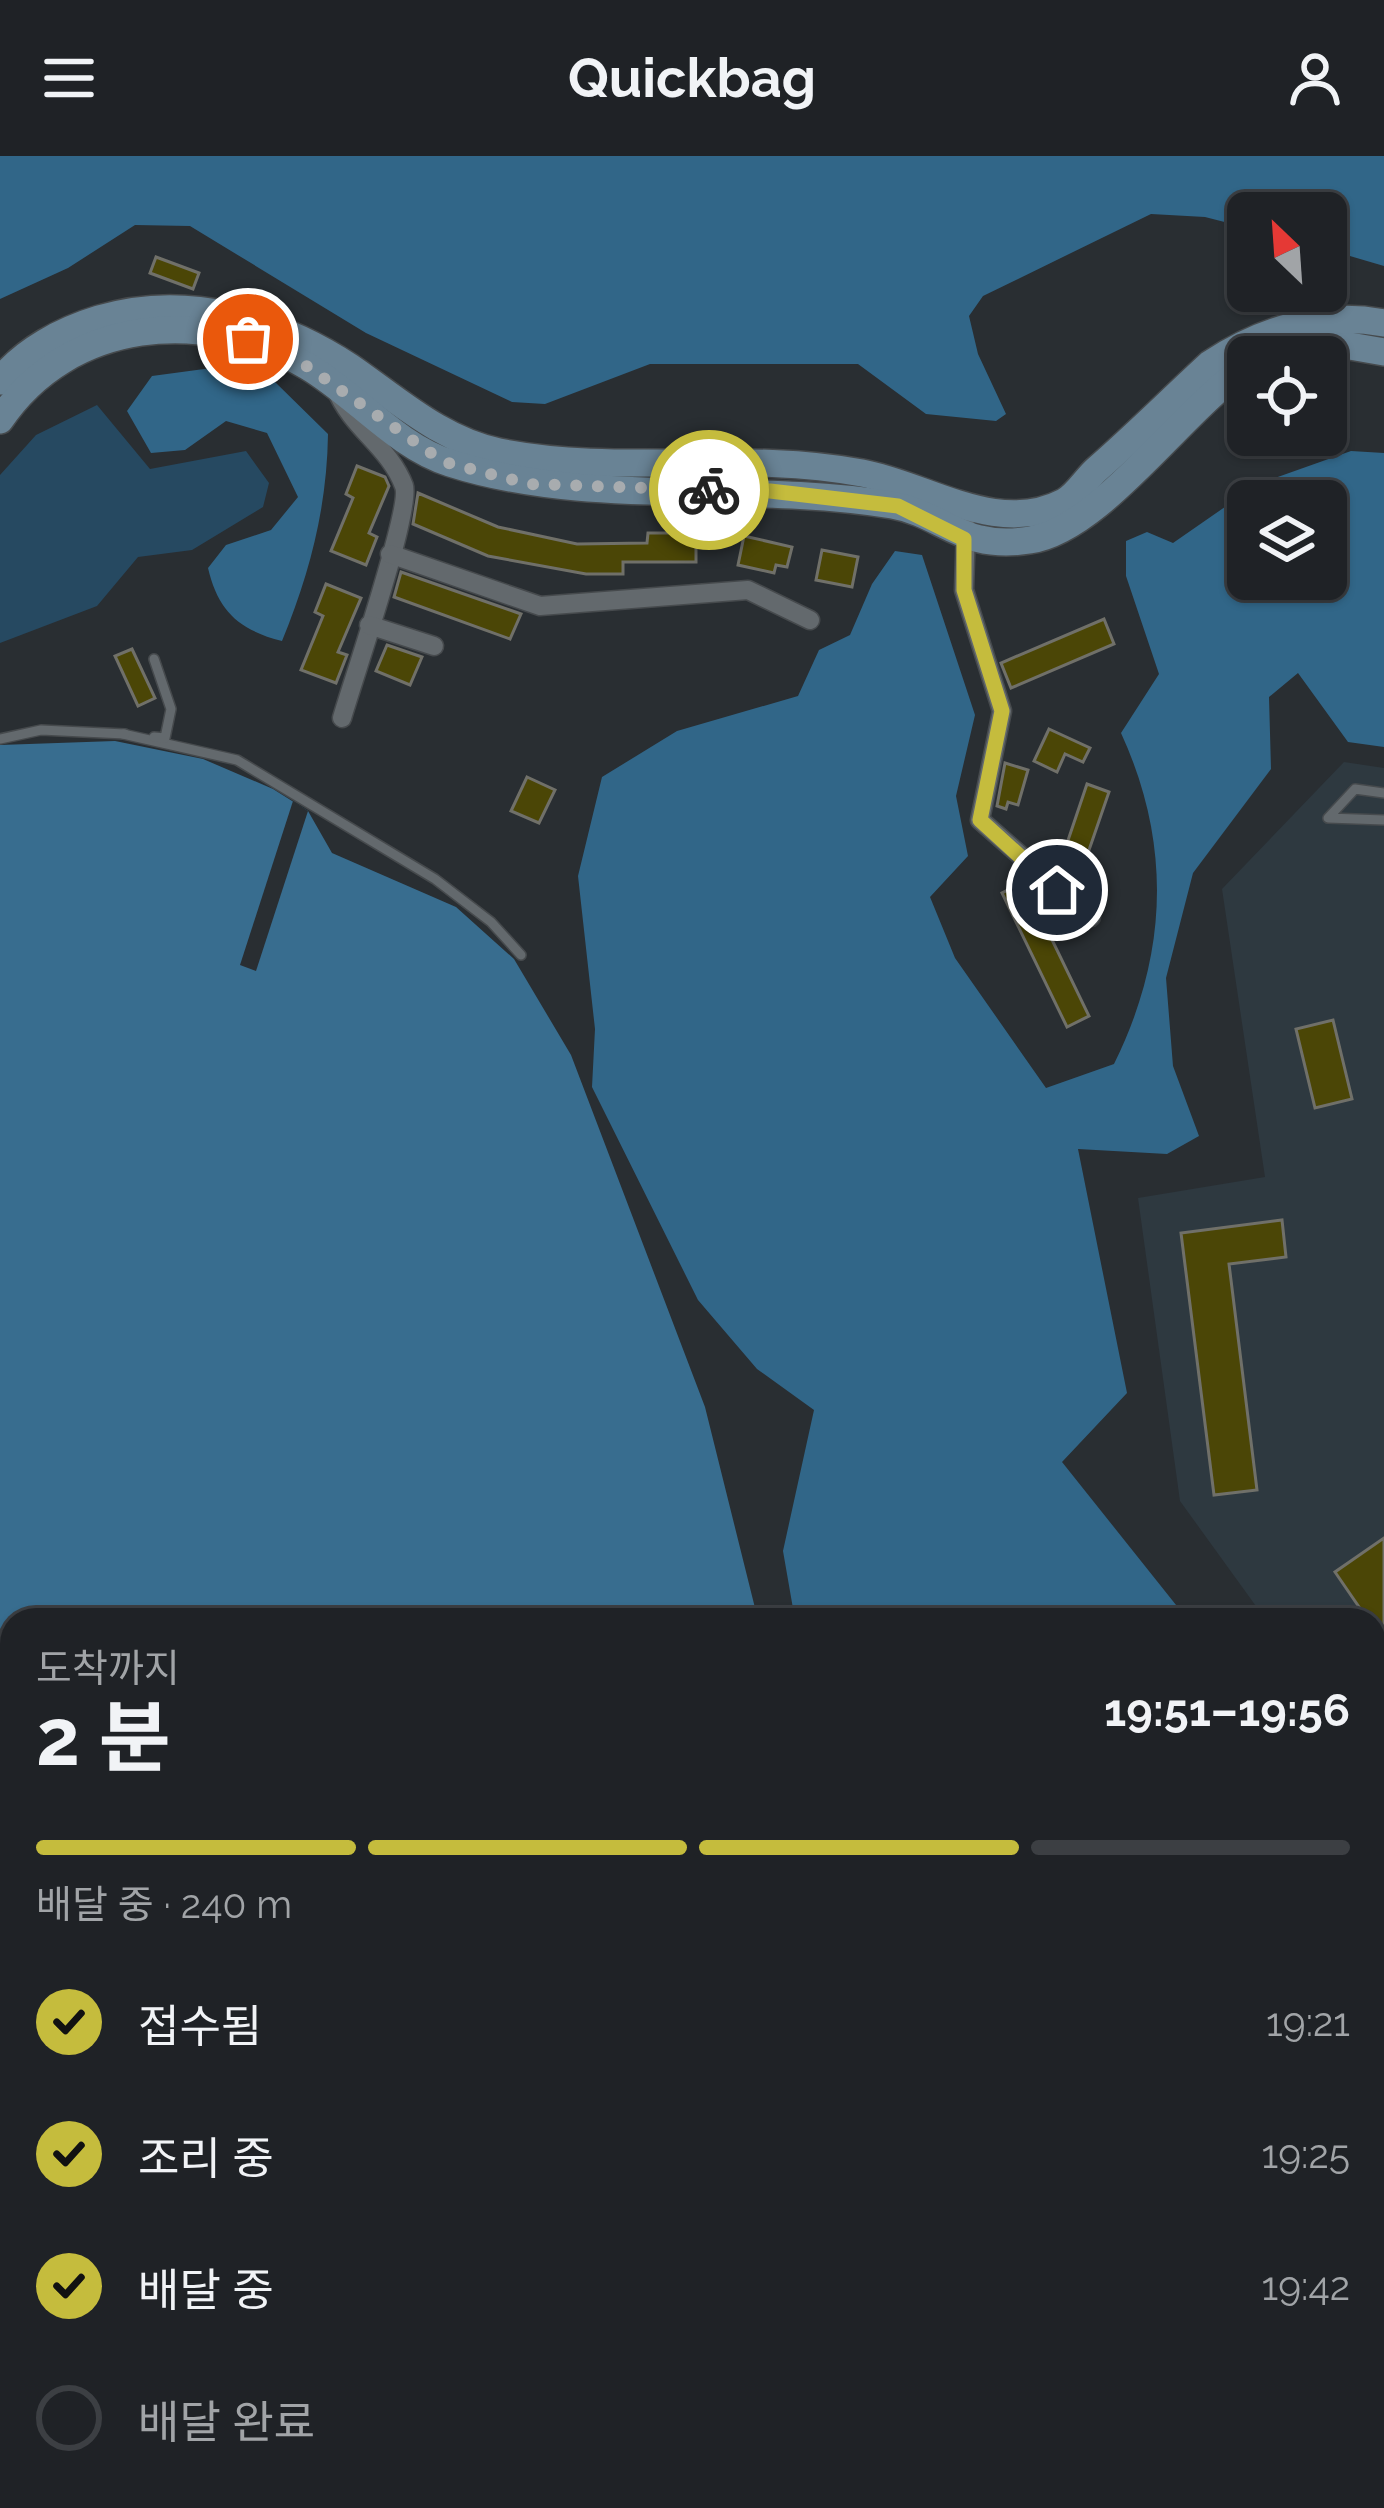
<!DOCTYPE html>
<html lang="ko">
<meta charset="utf-8">
<style>
body{margin:0;font-family:Raleway,"Noto Sans KR",sans-serif;background:#2c2f32;color:#f1f3f6;height:100vh;display:flex;flex-direction:column;font-size:45px;white-space:nowrap}
*{box-sizing:border-box;margin:0}
p{font-size:39px;color:#a1a4a7}
.icon{flex:none;width:66px;height:66px;fill:none;stroke:currentColor;stroke-width:2;stroke-linecap:round;stroke-linejoin:round}
.map{position:relative;flex:1;overflow:hidden}
.sheet{position:absolute;left:0px;top:1452px;width:1386px;height:900px;display:flex;flex-direction:column;background:#1f2226;border-radius:36px 36px 0 0;box-shadow:0 3px 9px #0004,0 0 0 3px #3c3f43}
.sheet>*{flex:none}
.needle{width:78px;rotate:335deg}
.controls{position:absolute;left:1227px;top:36px;display:grid;gap:24px}
.controls a{display:grid;place-items:center;width:120px;height:120px;border-radius:18px;background:#1f2226;box-shadow:0 3px 9px #0004,0 0 0 3px #3c3f43;font-size:60px}
.pin{position:absolute;display:grid;place-items:center;width:102px;height:102px;color:#fff;margin:-51px;border:6px solid #fff;border-radius:50%;box-shadow:0 3px 12px #0007}
.courier{position:absolute;display:grid;place-items:center;width:120px;height:120px;margin:-60px;border:9px solid #c5bc3d;border-radius:50%;background:#fff;color:#222;box-shadow:0 3px 15px #0007}
.headline em{font-style:normal;font-weight:700}
.headline div{display:flex;flex-direction:column-reverse}
.headline{display:flex;align-items:center;justify-content:space-between;height:204px;padding:0 36px}
h1{font-size:78px;font-weight:700;line-height:90px}
.bar{display:grid;grid-template-columns:repeat(4,1fr);gap:18px 12px;align-content:center;height:144px;padding:0 36px}
.bar i{height:15px;border-radius:9px;background:#3c3f43}
.bar .active{background:#c5bc3d}
.bar p{grid-column:span 4}
ol{padding:0 36px;list-style:none}
li{display:flex;align-items:center;gap:36px;height:132px}
li p{margin-inline-start:auto}
li .icon{padding:12px;border-radius:50%;background:#c5bc3d;color:#111;stroke-width:4}
li:last-child{color:#a1a4a7}
li i{width:66px;height:66px;border:6px solid #3c3f43;border-radius:50%}
header{display:flex;justify-content:space-between;align-items:center;height:156px;padding:0 36px;background:#1f2226;font-size:54px;font-weight:700}
.map>svg:first-child{display:block}
.built{fill:#2e3940}
.green{fill:#264961}
.forest{fill:#316688;fill-rule:evenodd}
.water{fill:#386d8f}
.pier{fill:#292e32}
.building{fill:#4b4606;stroke:#707069;stroke-width:3}
.lines{fill:none;stroke-linecap:round;stroke-linejoin:round}
.lane-casing{stroke:#464a4d;stroke-width:12}
.street-casing{stroke:#464a4d;stroke-width:21}
.secondary-casing{stroke:#464a4d;stroke-width:30}
.lane{stroke:#63696d;stroke-width:9}
.street{stroke:#63696d;stroke-width:18}
.secondary{stroke:#698395;stroke-width:27}
.done{stroke:#a8acaf;stroke-width:12;stroke-dasharray:0 21.6}
.route{stroke:#c5bc3d;stroke-width:15}
</style>
<header><svg class="icon" aria-label="menu" viewBox="0 0 24 24"><path d="M4 6h16M4 12h16M4 18h16"/></svg>Quickbag<svg class="icon" aria-label="person" viewBox="0 0 24 24"><circle cx="12" cy="8" r="4"/><path d="M4 21q1-7 8-7t8 7"/></svg></header>
<div class="map">
<svg width="1384" height="2352" viewBox="0 0 1384 2352">
<rect width="100%" height="100%" fill="#292e32"/>
<path class="built" d="M1344,606l40,6v1247l-10,-12v-383h-108l-86,-119 -42,-303 127,-21 -43,-288z"/>
<path class="green" d="M97,249l53,64 96,-18 23,32 -6,24 -71,43 -54,7 -41,49 -97,37v-168l36,-40z"/>
<g class="forest">
<path d="M0,0h1384v110l-58,-17v-36h-78v15l-43,-11 -54,-3 -168,82 -14,20 9,38 28,60 -10,7 -70,-7 -68,-50h-208l-105,40 -33,-2 -146,-69 -176,-107 -55,-1 -67,43 -68,31z"/>
<path d="M219,211l54,13 55,54c-1,73 -18,139 -46,207 -43,-11 -64,-30 -74,-73l18,-23 45,-15 27,-33 -31,-64 -41,-12 -41,29 -34,3 -24,-42 25,-35z"/>
<path d="M1351,295l33,2v294l-36,-5 -50,-69 -29,24 2,72 -78,104 -27,105 7,88 26,70 -32,18 -89,-5 49,244 -65,69 126,158h-393l-12,-69 31,-141 -57,-41 -59,-69 -106,-213 3,-58 -17,-153 24,-99 75,-46 121,-35 21,-46 31,-15 22,-51 23,-33 27,4 53,160 -19,81 12,60 -38,41 25,61 91,130 68,-24c54,-109 58,-220 7,-331l38,-59 -33,-98v-35l21,-9 26,11 85,-59zM1248,345h78v78h-78z"/>
<path d="M1374,2220l10,3v129h-825v-12h815z"/>
</g>
<path class="water" d="M115,585l88,18 70,30 35,22 24,42 124,54 58,52 57,96 134,352 53,213h-746v876h506l1,12h-519v-1763z"/>
<path class="pier" d="M293,645l15,10 -52,160 -16,-6z"/>
<g class="building">
<path d="M156,101l43,16 -6,16 -43,-16z"/>
<path d="M357,310l28,11 4,9 -20,47 8,4 -11,28 -35,-14 22,-53 -7,-4z"/>
<path d="M418,337l80,34 79,17 70,-1 1,-10h48v29h-73v12h-37l-98,-18 -75,-32z"/>
<path d="M744,380l48,11 -5,20 -11,-2 -2,8 -36,-8z"/>
<path d="M822,394l36,7 -6,30 -36,-7z"/>
<path d="M401,416l120,42 -11,25 -116,-42z"/>
<path d="M326,428l35,14 -23,54 9,3 -11,28 -35,-13 22,-54 -8,-4z"/>
<path d="M1104,463l10,25 -103,44 -10,-25z"/>
<path d="M387,489l35,12 -12,28 -34,-14z"/>
<path d="M132,493l23,49 -17,8 -23,-50z"/>
<path d="M1049,573l41,19 -7,14 -18,-8 -8,18 -23,-11z"/>
<path d="M1005,607l23,7 -10,35 -10,-3 -2,7 -9,-3z"/>
<path d="M527,621l28,13 -16,33 -28,-12z"/>
<path d="M1087,628l22,8 -31,90 -20,-12z"/>
<path d="M1024,726l65,134 -22,11 -65,-134z"/>
<path d="M1333,864l19,79 -37,9 -19,-79z"/>
<path d="M1282,1064l4,37 -57,7 28,226 -43,5 -33,-262z"/>
<path d="M1384,1382v104l-10,-22h-6l-33,-48z"/>
</g>
<g class="lines">
<g class="lane-casing">
<g id="lane">
<path d="M123,578l114,26 198,119 56,43 30,33"/>
<path d="M154,581l11,1 6,-29 -17,-50"/>
<path d="M0,583l41,-9 84,4"/>
<path d="M1384,637l-29,-4 -27,29 56,2"/>
</g>
</g>
<g class="street-casing">
<g id="street">
<path d="M336,233c16,40 53,57 68,97 8,22 -52,197 -62,232"/>
<path d="M966,371l-2,63 38,121 -22,109 111,97"/>
<path d="M390,398l150,52 208,-16 62,30"/>
<path d="M369,469l65,21"/>
</g>
</g>
<g class="secondary-casing">
<g id="secondary">
<path d="M1280,201l64,-12 40,7"/>
<path d="M0,225c24,-31 63,-51 99,-62 86,-26 178,0 251,48 48,33 91,73 149,85 120,24 243,-2 363,21 65,12 135,64 202,29 12,-6 22,-23 32,-32 39,-34 76,-71 114,-106 51,-34 111,-53 174,-41"/>
<path d="M0,264c69,-102 203,-114 307,-54 48,28 89,80 143,97 141,45 296,18 442,42 52,9 69,46 138,35 72,-11 153,-132 218,-174"/>
</g>
</g>
<use href="#lane" class="lane"/>
<use href="#street" class="street"/>
<use href="#secondary" class="secondary"/>
</g>
<g class="lines">
<path class="done" d="M248,183l57,26 139,97 85,22 180,6"/>
<path class="route" d="M709,334l61,1 128,15 66,33v51l38,121 -22,109 77,70"/>
</g>
</svg>
<div class="controls">
<a><svg class="needle" viewBox="-14 -14 28 28"><path d="M0-13l5 13h-10z" fill="#e53935"/><path d="M0 13l5-13h-10z" fill="#a1a4a7"/></svg></a>
<a><svg class="icon" aria-label="locate" viewBox="0 0 24 24"><circle cx="12" cy="12" r="6"/><path d="M12 2v4M12 18v4M2 12h4M18 12h4"/></svg></a>
<a><svg class="icon" aria-label="layers" viewBox="0 0 24 24"><path d="M12 4l9 5-9 5-9-5zM3 14l9 5 9-5"/></svg></a>
</div>
<div class="pin" style="left:248px;top:183px;background:#ea580c"><svg class="icon" aria-label="bag" viewBox="0 0 24 24"><path d="M5 8h14l-1 12H6zM9 8a3 3 0 0 1 6 0"/></svg></div>
<div class="pin" style="left:1057px;top:734px;background:#1f2937"><svg class="icon" aria-label="home" viewBox="0 0 24 24"><path d="M3 11l9-7 9 7M6 9v11h12V9"/></svg></div>
<div class="courier" style="left:709px;top:334px"><svg class="icon" aria-label="bike" viewBox="0 0 24 24"><circle cx="6" cy="16" r="4"/><circle cx="18" cy="16" r="4"/><path d="M6 16l4-8h5l3 8M10 8l3 8H6M13 5h3"/></svg></div>
<section class="sheet">
<div class="headline"><div><h1>2 분</h1><p>도착까지</p></div><em>19:51–19:56</em></div>
<div class="bar"><i class="active"></i><i class="active"></i><i class="active"></i><i></i><p>배달 중 · 240 m</p></div>
<ol>
<li><svg class="icon" aria-label="check" viewBox="0 0 24 24"><path d="M5 12l5 5 9-10"/></svg>접수됨<p>19:21</p></li>
<li><svg class="icon" aria-label="check" viewBox="0 0 24 24"><path d="M5 12l5 5 9-10"/></svg>조리 중<p>19:25</p></li>
<li><svg class="icon" aria-label="check" viewBox="0 0 24 24"><path d="M5 12l5 5 9-10"/></svg>배달 중<p>19:42</p></li>
<li><i></i>배달 완료</li>
</ol>
</section>
</div>
